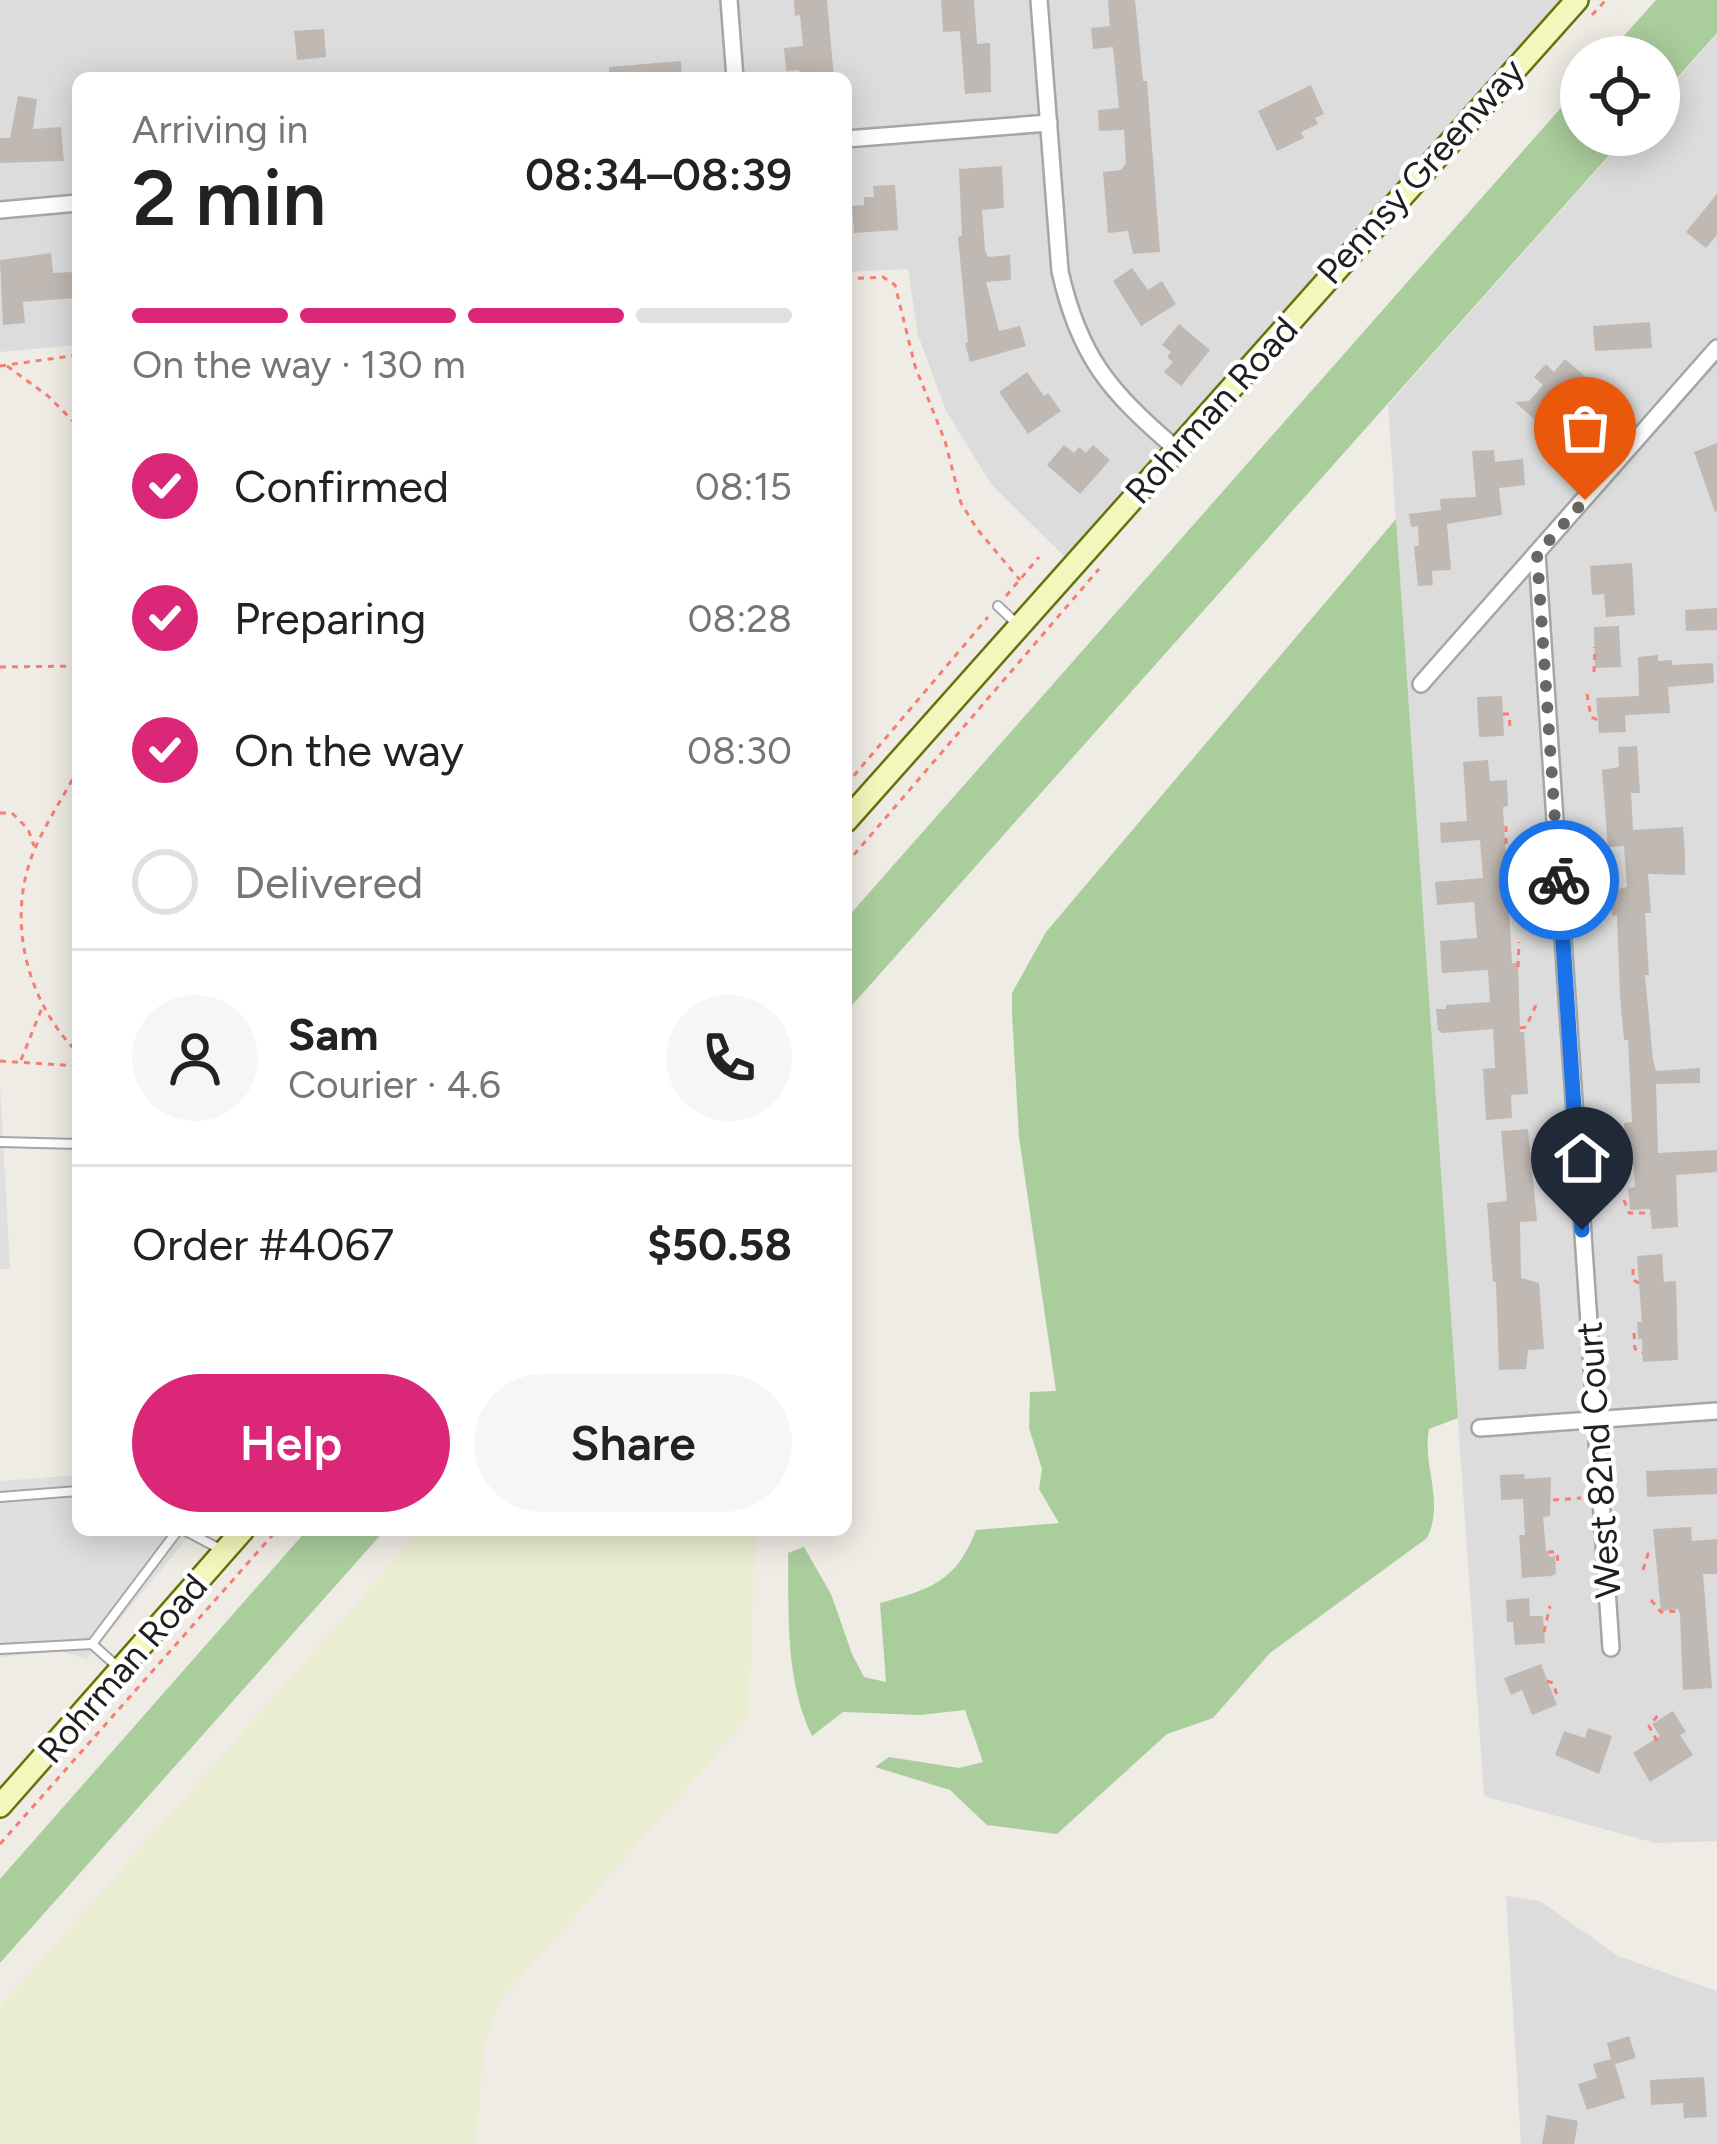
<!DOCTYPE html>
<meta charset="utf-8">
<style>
body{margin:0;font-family:Figtree,sans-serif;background:#f6f6f6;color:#222;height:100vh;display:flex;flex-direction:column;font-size:45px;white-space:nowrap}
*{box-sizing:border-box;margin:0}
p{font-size:39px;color:#767676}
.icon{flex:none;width:66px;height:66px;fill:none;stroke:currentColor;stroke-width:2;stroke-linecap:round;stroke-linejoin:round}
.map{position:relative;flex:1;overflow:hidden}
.panel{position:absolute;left:72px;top:72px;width:780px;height:1464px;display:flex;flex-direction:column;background:#fff;border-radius:18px;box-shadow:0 6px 30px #0003}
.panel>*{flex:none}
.buttons{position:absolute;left:1560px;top:36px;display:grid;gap:24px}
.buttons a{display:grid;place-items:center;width:120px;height:120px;border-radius:50%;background:#fff;box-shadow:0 6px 30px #0003;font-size:60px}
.pin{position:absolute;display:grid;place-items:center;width:102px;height:102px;color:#fff;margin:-123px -51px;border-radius:50% 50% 50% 0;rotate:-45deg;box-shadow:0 0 12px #0007}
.pin .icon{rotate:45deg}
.courier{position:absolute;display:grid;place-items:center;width:120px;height:120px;margin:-60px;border:9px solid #1a73e8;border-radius:50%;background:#fff;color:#222;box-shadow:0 3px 15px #0007}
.overview em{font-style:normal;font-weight:600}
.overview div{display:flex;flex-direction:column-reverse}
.overview{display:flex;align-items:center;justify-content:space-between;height:204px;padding:0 60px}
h1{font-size:78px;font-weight:600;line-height:90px}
.bar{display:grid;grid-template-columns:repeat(4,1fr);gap:18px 12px;align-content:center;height:144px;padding:0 60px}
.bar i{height:15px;border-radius:9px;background:#e0e0e0}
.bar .selected{background:#db2777}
.bar p{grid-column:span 4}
.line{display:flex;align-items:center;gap:30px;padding:0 60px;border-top:3px solid #e0e0e0}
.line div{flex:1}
.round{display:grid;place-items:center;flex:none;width:126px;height:126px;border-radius:63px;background:#f6f6f6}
ol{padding:0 60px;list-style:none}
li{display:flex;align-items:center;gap:36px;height:132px}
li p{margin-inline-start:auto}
li .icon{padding:12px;border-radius:50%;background:#db2777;color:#fff;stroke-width:4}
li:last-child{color:#767676}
li i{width:66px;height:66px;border:6px solid #e0e0e0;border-radius:50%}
.action{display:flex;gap:24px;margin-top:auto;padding:24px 60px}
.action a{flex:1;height:138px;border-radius:72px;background:#db2777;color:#fff;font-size:48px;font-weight:600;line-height:138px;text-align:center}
.action a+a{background:#f6f6f6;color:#222}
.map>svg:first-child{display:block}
.residential{fill:#dddcdc}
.farmland{fill:#ebedd2}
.forest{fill:#aacd9c}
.parking{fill:#dfdfdf}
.building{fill:#c0b8b2}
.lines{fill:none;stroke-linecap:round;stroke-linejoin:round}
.lane-casing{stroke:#a6a6a6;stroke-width:12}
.street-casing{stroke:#a6a6a6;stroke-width:20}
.secondary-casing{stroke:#66720a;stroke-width:26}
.path{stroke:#f47f72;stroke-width:3;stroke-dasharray:6 6;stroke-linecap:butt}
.lane{stroke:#fff;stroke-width:8}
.street{stroke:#fff;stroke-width:15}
.secondary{stroke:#f4f7bc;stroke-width:21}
.done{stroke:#686764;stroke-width:12;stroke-dasharray:0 21.6}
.route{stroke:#1a73e8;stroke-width:15}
.labels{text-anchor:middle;stroke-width:9;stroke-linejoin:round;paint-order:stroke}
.street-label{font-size:36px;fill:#1f1f1f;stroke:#fff}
</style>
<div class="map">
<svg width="1717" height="2144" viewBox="0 0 1717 2144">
<rect width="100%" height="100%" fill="#efece5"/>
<g class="residential">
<path d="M0,0h1560l-494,558 -75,-74 -45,-73 -28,-76 -10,-66 -62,3v-194h-768v267l-78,7z"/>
<path d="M1717,34v1807l-62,2 -171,-47 -96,-1391 240,-270h31v-35z"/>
<path d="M1506,1896l34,5 78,55 99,35v153h-196z"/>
</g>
<path class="farmland" d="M421,1530h334l-6,187 -250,285 -15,46 -8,96h-476v-137z"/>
<g class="forest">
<path d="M1656,0h61v33l-58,65v-41h-54z"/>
<path d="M1581,85v50h46l-781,877v-93z"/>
<path d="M1396,519l62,899 -29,11c-7,38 16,71 -2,109l-157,115 -57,65 -46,16 -110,100 -70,-9 -37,-35 -75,-23 14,-10 70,11 24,-6 -18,-52 -45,5 -77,-3 -31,24c-27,-56 -23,-121 -24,-183l16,-6 27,47 21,60 12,23 22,5 -6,-79c51,-14 76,-21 96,-73l83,-7 -20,-34 3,-20 -13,-41 1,-36 26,-1 -37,-254 -7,-123v-21l34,-61z"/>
<path d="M307,1530h78l-385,433v-84z"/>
</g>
<g class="parking">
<path d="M0,1084l10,185h-10z"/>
<path d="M78,1475v55h116l-107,129 -27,-8 -60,6v-176z"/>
</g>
<g class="building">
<path d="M794,0h33l7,78h-34l-1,-8 -13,1 -2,-23 19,-2 -3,-31 -5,1z"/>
<path d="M941,0h33l3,44 13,-1 1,49 -26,2 -5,-63 -17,1z"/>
<path d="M1108,0h27l8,81h4l13,171 -27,2 -5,-23 -20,2 -5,-61 18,-2 5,-7 -2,-33 -25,1 -1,-21 21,-2 -6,-61 -20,2 -2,-21 19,-2z"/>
<path d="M324,29l2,28 -29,3 -3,-29z"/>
<path d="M681,61l1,17h-73v-11z"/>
<path d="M1311,85l13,29 -9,4 3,6 -17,8 3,6 -27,13 -19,-40z"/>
<path d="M18,96l19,3 -4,30 28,-2 3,34 -64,2v-25h10z"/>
<path d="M1002,166l2,42 -22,2 3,41 3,6 22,-2 1,25 -25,2 13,49 21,-5 6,20 -56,16 -5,-19 3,-1 -10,-105 4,-1 -3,-67z"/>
<path d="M895,185l3,45 -44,3 -2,-27 12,-1v-8h10l-1,-11z"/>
<path d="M1717,194v41l-11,13 -20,-16z"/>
<path d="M51,253l2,20 19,-1 2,26 -51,4 2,21 -22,2 -3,-65z"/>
<path d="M1132,268l16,22 14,-9 14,23 -35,22 -28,-45z"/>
<path d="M1650,322l2,26 -57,3 -2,-25z"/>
<path d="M1179,324l31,26 -29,36 -17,-14 9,-10 -6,-5 4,-5 -9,-7z"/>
<path d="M1565,359l23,20 -27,30 11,10 -17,19 -40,-36 14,-1 14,-16 -9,-8 12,-13 8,8z"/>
<path d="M1027,372l17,24 4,-3 13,18 -33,23 -29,-42z"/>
<path d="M1717,443v68l-2,1 -21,-60z"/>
<path d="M1064,445l10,8 5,-6 7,6 7,-8 17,15 -30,34 -33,-29z"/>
<path d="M1494,450l1,12 28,-3 2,26 -26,3 3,27 -55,9 4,46 -19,1 1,14 -15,1 -4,-40h5l-1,-20 -7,1 -2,-13 32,-4 -1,-11 36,-2 -4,-46z"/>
<path d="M1632,563l3,52 -29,2 -2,-23 -12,1 -2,-29z"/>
<path d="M1717,608v22l-31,1 -1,-21z"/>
<path d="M1619,626l2,41 -26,1 -1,-41z"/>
<path d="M1658,655v6l14,-1v5l41,-2 1,20 -46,4 2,26 -45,2 1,17 -27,1 -3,-35 43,-2 -1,-39z"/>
<path d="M1502,696l2,40 -25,1 -2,-40z"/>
<path d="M1637,746l3,47h-9l2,37 50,-3 2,27v21l-37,-1 3,39h-6l4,62h-4l8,85 3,11 44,-3v15l-44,1 2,69 59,-3v22l-41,3 2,52 -26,2 -2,-20 -20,1 -2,-22 7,-1 -3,-37h-6l-2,-27 8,-1 -4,-82h-4l-4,-45 -3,-80 -5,1 -2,-25 17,-4 -3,-41 -16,1 -6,-77 17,-3 -1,-20z"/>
<path d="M1488,760l2,21 17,-1 1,26 -5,1 9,156h6l2,69h4l4,62 -17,1 1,23 -26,2 -3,-51 12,-1 -2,-39 -51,4 -4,-3 -2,-21h10v-4l44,-3 -2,-32 -46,3 -2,-32 37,-3 -3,-36 -37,3 -2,-23 48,-4 -3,-38 -39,3 -1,-20 27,-2 -4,-59z"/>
<path d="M1528,1129l9,92 -17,1 1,56 18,5 5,66 -16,1 -2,19 -27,1 -3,-88h-3l-6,-79 20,-2 -6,-70z"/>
<path d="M1662,1254l2,28 12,-1 2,79 -35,2 -1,-23h-4l-1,-17h5l-5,-66z"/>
<path d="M1717,1468v26l-70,3 -1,-26z"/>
<path d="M1524,1474l1,5 26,-2 -1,39 -7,1 3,33 4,7 5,-1 1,18 -5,2 -29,2 -3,-43h6l-2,-36 -22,1 -1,-25z"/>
<path d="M1691,1527l1,14 25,-2v35h-14l9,114 -29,2 -3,-76 -2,-5 -17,2 -8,-82z"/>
<path d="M1529,1598l1,18h13l2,27 -30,2 -2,-23h-6l-1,-22z"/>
<path d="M1541,1664l16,41 -25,10 -10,-25 -11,5 -7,-17z"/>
<path d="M1673,1711l13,21 -6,3 13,20 -43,27 -17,-29 27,-17 -8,-12z"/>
<path d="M1588,1728l24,8 -13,38 -44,-19 9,-24 21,7z"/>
<path d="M1629,2036l7,22 -21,6 10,34 -38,12 -9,-26 19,-6 -4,-14 18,-5 -4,-16z"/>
<path d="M1704,2077l3,40 -23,1 -1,-15 -32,2 -1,-25z"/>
<path d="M1547,2115l31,6 -4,23h-32z"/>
</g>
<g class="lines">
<g class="lane-casing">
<g id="lane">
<path d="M998,606l20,19"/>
<path d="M0,1142l78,2"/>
<path d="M0,1497l78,-6"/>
<path d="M184,1530l36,19"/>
<path d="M92,1644l86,-114"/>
<path d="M0,1649l92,-5 28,25"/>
</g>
</g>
<g class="street-casing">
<g id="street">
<path d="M729,0l6,78"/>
<path d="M1039,0l21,271c19,86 50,121 115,177"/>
<path d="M846,139l203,-16"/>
<path d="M0,210l78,-7"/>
<path d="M1537,554l74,1094"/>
<path d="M1421,684l296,-336"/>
<path d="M1480,1428l237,-17"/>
</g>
</g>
<g class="secondary-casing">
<g id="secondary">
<path d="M846,821l731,-821"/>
<path d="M0,1806l243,-276"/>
</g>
</g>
<g class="path">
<path d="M1592,15l14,-15"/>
<path d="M846,279l37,-2 12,8 20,81 30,75 16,62 16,26 43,51"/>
<path d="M0,366l78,-11"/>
<path d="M7,366l41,30 30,30"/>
<path d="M1006,596l33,-39"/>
<path d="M0,667l78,-1"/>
<path d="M1594,672l1,-25"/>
<path d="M1587,694l4,23 7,3"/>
<path d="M1503,714h6l1,12"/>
<path d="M78,769c-13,25 -29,49 -41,75 -33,70 -12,156 41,209"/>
<path d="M846,785l142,-168"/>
<path d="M0,813h12l16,16 6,17"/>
<path d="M1506,844v-23"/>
<path d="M846,864l253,-295"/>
<path d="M1518,967l1,-25"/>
<path d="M1520,1028l6,-1 10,-22"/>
<path d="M21,1060l21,-52"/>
<path d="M0,1061l78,5"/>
<path d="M1625,1173l1,-25"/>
<path d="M1624,1200l5,13h21"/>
<path d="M1633,1269v11l6,3"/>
<path d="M1634,1333l1,16 8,4"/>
<path d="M1553,1500l28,-2"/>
<path d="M1548,1552h9l1,13"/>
<path d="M1643,1570l5,-16 6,-3"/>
<path d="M1651,1600l10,12 17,-1"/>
<path d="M1544,1632l6,-26"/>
<path d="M1547,1681l6,2 4,12"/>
<path d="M1657,1741l-8,-15 10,-12"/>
<path d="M0,1844l277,-314"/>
</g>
<use href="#lane" class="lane"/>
<use href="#street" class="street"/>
<use href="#secondary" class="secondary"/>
</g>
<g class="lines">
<path class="done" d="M1559,880l-22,-326 48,-54"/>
<path class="route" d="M1559,880l23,350"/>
</g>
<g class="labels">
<g class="street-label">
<text transform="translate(1420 171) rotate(-48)" y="13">Pennsy Greenway</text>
<text transform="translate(1211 410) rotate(-48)" y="13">Rohrman Road</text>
<text transform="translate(1598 1460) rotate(-94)" y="13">West 82nd Court</text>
<text transform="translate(122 1668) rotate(-49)" y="13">Rohrman Road</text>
</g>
</g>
</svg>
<div class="buttons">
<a><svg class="icon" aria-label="locate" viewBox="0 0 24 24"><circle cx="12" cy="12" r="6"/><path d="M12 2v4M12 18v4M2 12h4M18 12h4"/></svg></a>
</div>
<div class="pin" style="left:1585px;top:500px;background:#ea580c"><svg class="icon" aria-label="bag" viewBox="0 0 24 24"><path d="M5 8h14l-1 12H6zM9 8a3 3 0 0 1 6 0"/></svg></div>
<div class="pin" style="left:1582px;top:1230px;background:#1f2937"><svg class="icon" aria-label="home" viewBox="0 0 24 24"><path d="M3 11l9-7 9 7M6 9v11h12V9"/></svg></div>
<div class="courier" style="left:1559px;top:880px"><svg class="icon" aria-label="bike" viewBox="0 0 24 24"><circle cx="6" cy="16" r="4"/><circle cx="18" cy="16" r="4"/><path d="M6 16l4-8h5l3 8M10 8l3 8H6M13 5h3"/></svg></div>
<section class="panel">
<div class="overview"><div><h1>2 min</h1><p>Arriving in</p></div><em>08:34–08:39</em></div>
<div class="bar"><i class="selected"></i><i class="selected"></i><i class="selected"></i><i></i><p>On the way · 130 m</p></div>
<ol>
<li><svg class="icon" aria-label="check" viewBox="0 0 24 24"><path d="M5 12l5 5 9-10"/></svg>Confirmed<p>08:15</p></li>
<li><svg class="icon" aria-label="check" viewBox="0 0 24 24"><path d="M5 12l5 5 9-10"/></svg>Preparing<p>08:28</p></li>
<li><svg class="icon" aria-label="check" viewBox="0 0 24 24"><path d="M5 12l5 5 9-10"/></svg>On the way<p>08:30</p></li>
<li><i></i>Delivered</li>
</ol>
<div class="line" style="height:216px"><a class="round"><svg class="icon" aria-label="person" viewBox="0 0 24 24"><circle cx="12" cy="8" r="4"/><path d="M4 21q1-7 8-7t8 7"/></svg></a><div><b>Sam</b><p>Courier · 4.6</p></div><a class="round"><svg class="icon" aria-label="phone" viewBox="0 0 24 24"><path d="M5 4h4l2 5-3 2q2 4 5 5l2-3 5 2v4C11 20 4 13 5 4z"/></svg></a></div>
<div class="line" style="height:156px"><div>Order #4067</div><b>$50.58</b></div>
<div class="action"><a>Help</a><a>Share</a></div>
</section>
</div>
